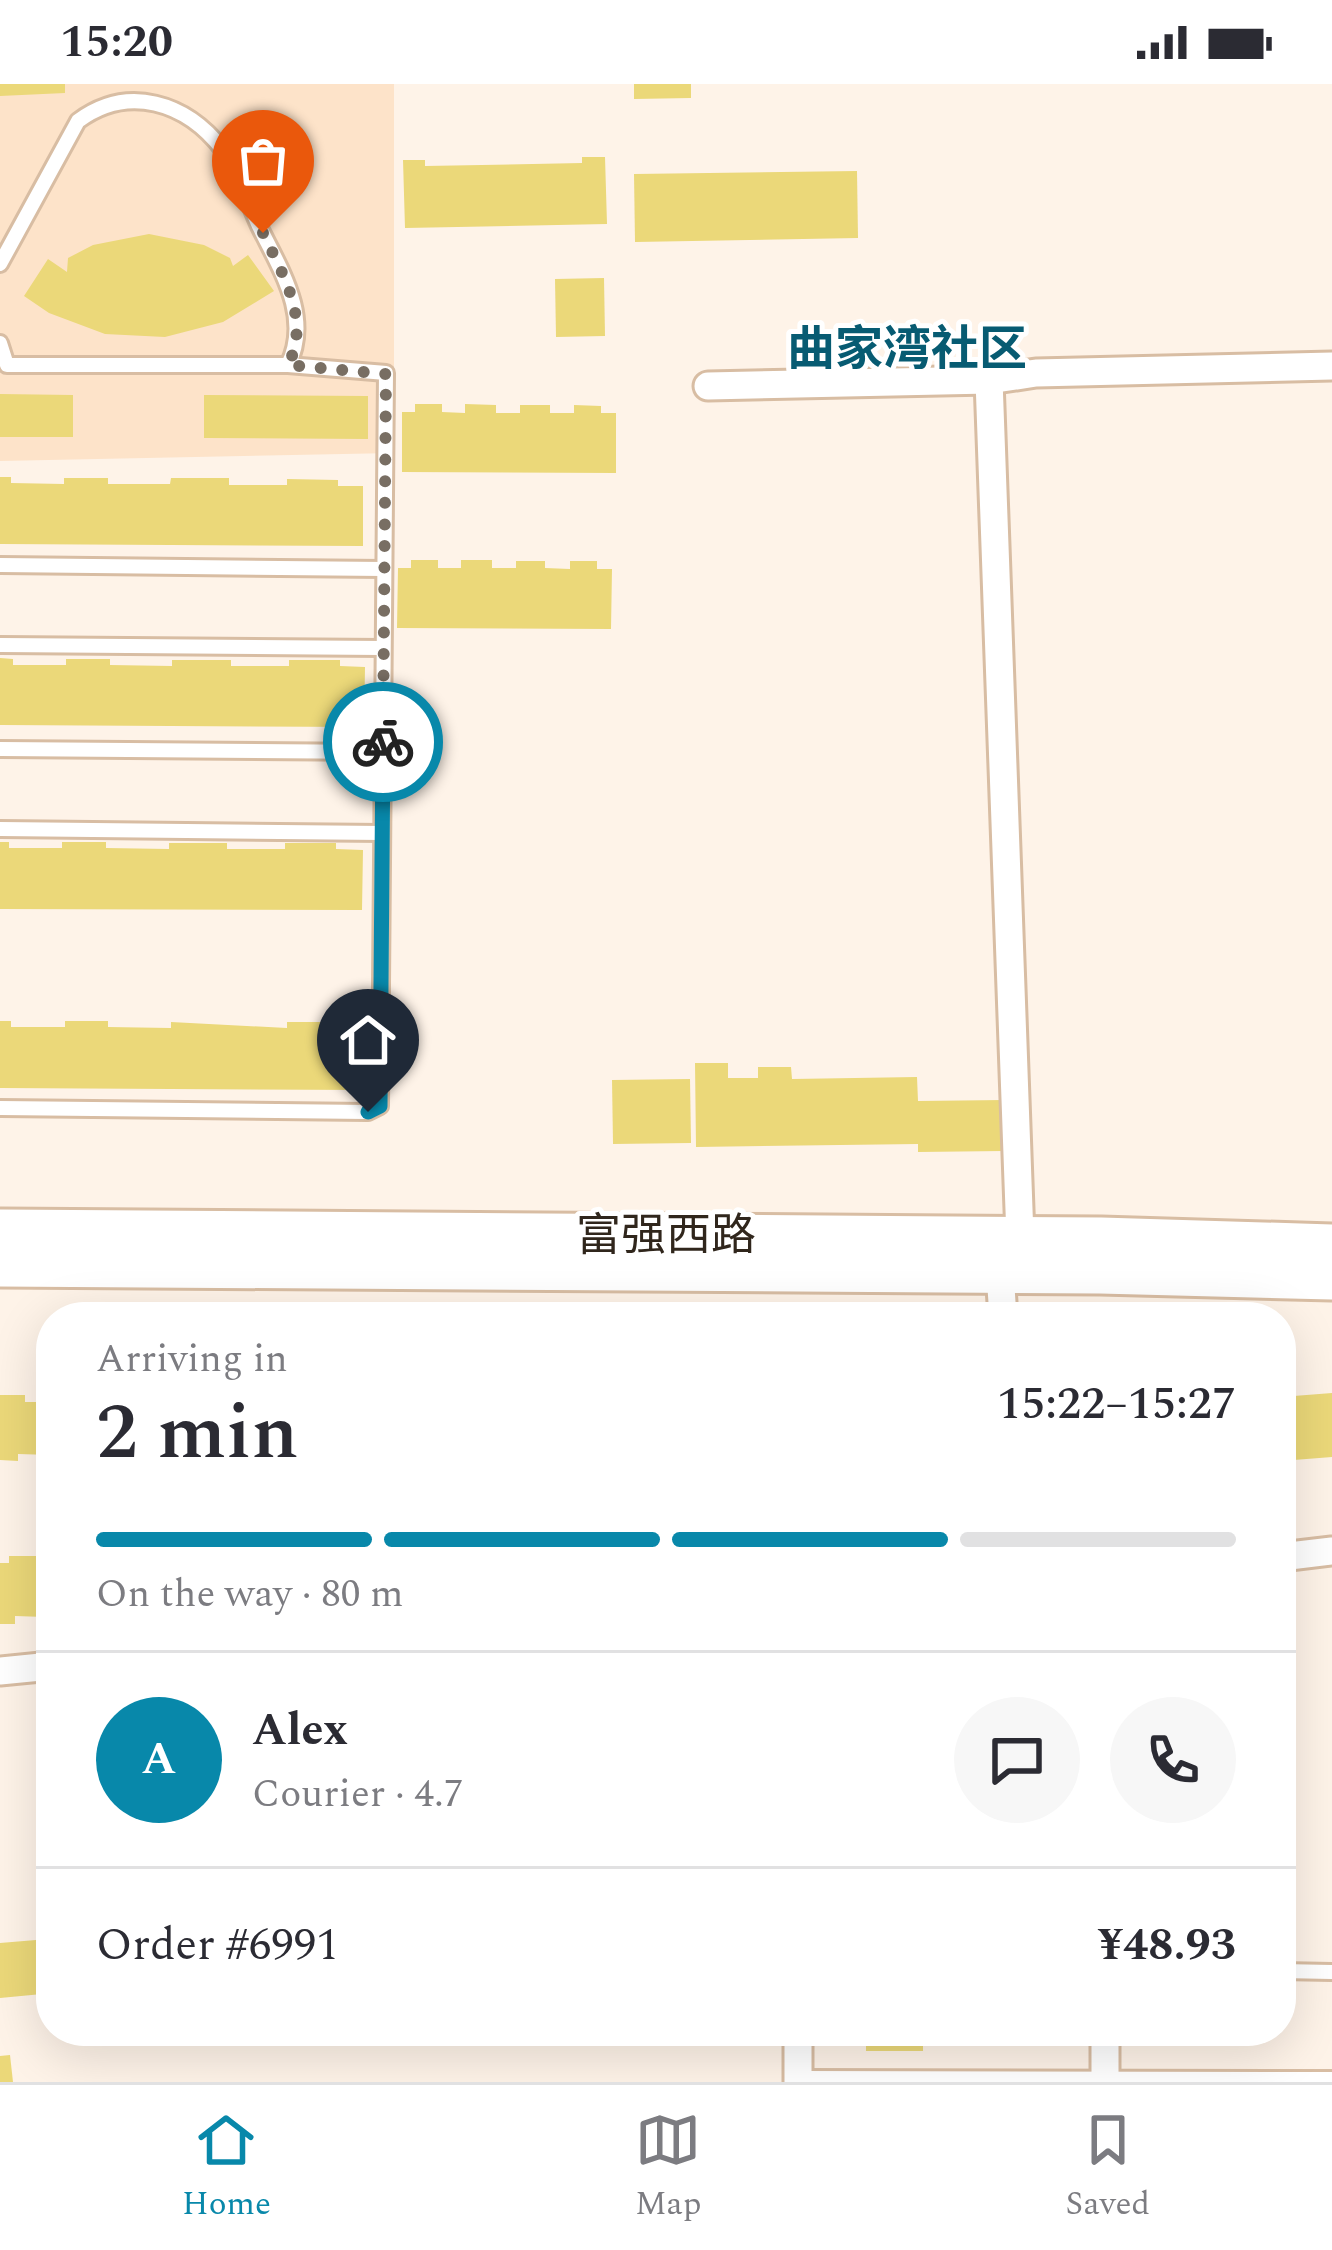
<!DOCTYPE html>
<meta charset="utf-8">
<style>
body{margin:0;font-family:Spectral,"Noto Sans SC",serif;background:#f7f7f7;color:#2b2b33;height:100vh;display:flex;flex-direction:column;font-size:45px;white-space:nowrap}
*{box-sizing:border-box;margin:0}
p{font-size:39px;color:#7c7c81}
.icon{flex:none;width:66px;height:66px;fill:none;stroke:currentColor;stroke-width:2;stroke-linecap:round;stroke-linejoin:round}
.map{position:relative;flex:1;overflow:hidden}
.details{position:absolute;left:36px;top:1218px;width:1260px;height:744px;display:flex;flex-direction:column;background:#fff;border-radius:48px;box-shadow:0 12px 48px #0002}
.details>*{flex:none}
.pin{position:absolute;display:grid;place-items:center;width:102px;height:102px;color:#fff;margin:-123px -51px;border-radius:50% 50% 50% 0;rotate:-45deg;box-shadow:0 0 12px #0007}
.pin .icon{rotate:45deg}
.courier{position:absolute;display:grid;place-items:center;width:120px;height:120px;margin:-60px;border:9px solid #0888aa;border-radius:50%;background:#fff;color:#222;box-shadow:0 3px 15px #0007}
.headline em{font-style:normal;font-weight:600}
.headline div{display:flex;flex-direction:column-reverse}
.headline{display:flex;align-items:center;justify-content:space-between;height:204px;padding:0 60px}
h1{font-size:78px;font-weight:600;line-height:90px}
.bar{display:grid;grid-template-columns:repeat(4,1fr);gap:18px 12px;align-content:center;height:144px;padding:0 60px}
.bar i{height:15px;border-radius:9px;background:#e1e1e2}
.bar .current{background:#0888aa}
.bar p{grid-column:span 4}
.line{display:flex;align-items:center;gap:30px;padding:0 60px;border-top:3px solid #e1e1e2}
.line div{flex:1}
.round{display:grid;place-items:center;flex:none;width:126px;height:126px;border-radius:63px;background:#f7f7f7}
.status{display:flex;justify-content:space-between;align-items:center;height:84px;padding:0 60px;background:#fff;direction:ltr}
.status svg{height:33px;fill:currentColor}
.dock{display:flex;justify-content:space-around;align-items:center;height:168px;border-top:3px solid #e1e1e2;background:#fff;font-size:33px;color:#7c7c81}
.dock a{display:grid;justify-items:center;gap:6px}
.dock .current{color:#0888aa}
.map>svg:first-child{display:block}
.built{fill:#fde3c9}
.building{fill:#ebd879}
.lines{fill:none;stroke-linecap:round;stroke-linejoin:round}
.lane-casing{stroke:#d8bda3;stroke-width:20}
.street-casing{stroke:#d8bda3;stroke-width:33}
.secondary-casing{stroke:#d8bda3;stroke-width:45}
.lane{stroke:#fff;stroke-width:14}
.street{stroke:#fff;stroke-width:27}
.secondary{stroke:#fff;stroke-width:39}
.done{stroke:#786e63;stroke-width:12;stroke-dasharray:0 21.6}
.route{stroke:#0888aa;stroke-width:15}
.labels{text-anchor:middle;stroke-width:10;stroke-linejoin:round;paint-order:stroke}
.street-label{font-size:45px;fill:#30261c;stroke:#fff}
.neighbourhood-label{font-size:48px;font-weight:bold;fill:#075b72;stroke:#fff}
</style>
<div class="status"><b>15:20</b><svg viewBox="0 0 49 12"><path d="M0 12V9h3v3zM5 12V6h3v6zM10 12V3h3v9zM15 12V0h3v12zM26 1h20v11H26zM47 4h2v5h-2z"/></svg></div>
<div class="map">
<svg width="1332" height="1998" viewBox="0 0 1332 1998">
<rect width="100%" height="100%" fill="#fef3e8"/>
<path class="built" d="M0,0h394v369l-394,8z"/>
<g class="building">
<path d="M0,0h65v9l-65,3z"/>
<path d="M634,0h57v14l-57,1z"/>
<path d="M582,73h23l2,67 -202,4 -2,-68h22v6l157,-3z"/>
<path d="M857,87l1,67 -223,4 -1,-68z"/>
<path d="M149,150l55,11 26,13 3,8 15,-11 26,36 -51,31 -58,15 -60,-3 -56,-21 -25,-17 24,-37 19,13 1,-14 25,-13z"/>
<path d="M604,194l1,58 -49,1 -1,-58z"/>
<path d="M0,310l73,1v42h-73z"/>
<path d="M204,311l164,1v43l-164,-1z"/>
<path d="M415,320h27v8l23,1v-9l31,1v8h24v-8h30v8h24v-8l27,1v7h15v60l-214,-1v-60h13z"/>
<path d="M0,393h11v6l53,1v-6h44v6h62l1,-6h58v7h58v-6l51,1v6h25v60l-363,-2z"/>
<path d="M411,476h27v8h23v-8h31v8h24v-7h29v7l25,1v-8h27v8h15l-1,60 -214,-1 1,-60h13z"/>
<path d="M0,574l13,1v6h53v-6h44v6l62,1v-6h59v6h58v-6h51v6l25,1 -1,60 -364,-2z"/>
<path d="M0,758h9v6h53v-6h44v6l63,1v-6h58v6h58v-6h51v6l27,1 -1,60 -362,-1z"/>
<path d="M0,937h11v6h54v-6h43v6l63,1v-6l116,6v-6h52v7h26v61l-365,-2z"/>
<path d="M695,979h33v15h30v-11h33l1,12 125,-2 1,24 86,-1v51l-86,1v-8l-222,3z"/>
<path d="M690,995l1,64 -78,1 -1,-64z"/>
<path d="M1332,1309v64l-51,4v-64z"/>
<path d="M0,1311h25v7h26v53l-33,-1v7l-18,-1z"/>
<path d="M9,1472h36v7h6v61h-6v-7l-30,-1v8h-15v-61h9z"/>
<path d="M36,1856l6,54 -42,4v-55z"/>
<rect x="866" y="1947" width="57" height="20"/>
<path d="M10,1971l3,27h-13v-26z"/>
</g>
<g class="lines">
<g class="lane-casing">
<g id="lane">
<path d="M0,180l78,-143c50,-37 108,-19 145,29 16,21 25,52 36,76 21,43 53,91 29,139"/>
<path d="M0,259l7,22h281l98,8 -6,733 -12,6 -368,-4"/>
<path d="M0,481l384,4"/>
<path d="M0,561l383,3"/>
<path d="M0,665l383,3"/>
<path d="M0,745l382,4"/>
<path d="M1281,1887l51,1"/>
<path d="M798,1994l534,1"/>
</g>
</g>
<g class="street-casing">
<g id="street">
<path d="M989,296l31,857"/>
<path d="M708,302l281,-6 47,-7 296,-7"/>
<path d="M1000,1189l3,44"/>
<path d="M1281,1473l51,-6"/>
<path d="M0,1587l51,-5"/>
<path d="M1105,1947v51"/>
<path d="M798,1998v-51"/>
</g>
</g>
<g class="secondary-casing">
<g id="secondary">
<path d="M0,1145l1101,8 231,7"/>
<path d="M0,1183l1100,7 232,6"/>
</g>
</g>
<use href="#lane" class="lane"/>
<use href="#street" class="street"/>
<use href="#secondary" class="secondary"/>
</g>
<g class="lines">
<path class="done" d="M263,149c20,42 48,87 25,132l98,9 -3,368"/>
<path class="route" d="M368,1028l12,-6 3,-364"/>
</g>
<g class="labels">
<g class="street-label">
<text x="666" y="1166">富强西路</text>
</g>
<g class="neighbourhood-label">
<text x="907" y="281">曲家湾社区</text>
</g>
</g>
</svg>
<div class="pin" style="left:263px;top:149px;background:#ea580c"><svg class="icon" aria-label="bag" viewBox="0 0 24 24"><path d="M5 8h14l-1 12H6zM9 8a3 3 0 0 1 6 0"/></svg></div>
<div class="pin" style="left:368px;top:1028px;background:#1f2937"><svg class="icon" aria-label="home" viewBox="0 0 24 24"><path d="M3 11l9-7 9 7M6 9v11h12V9"/></svg></div>
<div class="courier" style="left:383px;top:658px"><svg class="icon" aria-label="bike" viewBox="0 0 24 24"><circle cx="6" cy="16" r="4"/><circle cx="18" cy="16" r="4"/><path d="M6 16l4-8h5l3 8M10 8l3 8H6M13 5h3"/></svg></div>
<section class="details">
<div class="headline"><div><h1>2 min</h1><p>Arriving in</p></div><em>15:22–15:27</em></div>
<div class="bar"><i class="current"></i><i class="current"></i><i class="current"></i><i></i><p>On the way · 80 m</p></div>
<div class="line" style="height:216px"><b class="round" style="background:#0888aa;color:#fff">A</b><div><b>Alex</b><p>Courier · 4.7</p></div><a class="round"><svg class="icon" aria-label="chat" viewBox="0 0 24 24"><path d="M4 5h16v11H9l-5 4z"/></svg></a><a class="round"><svg class="icon" aria-label="phone" viewBox="0 0 24 24"><path d="M5 4h4l2 5-3 2q2 4 5 5l2-3 5 2v4C11 20 4 13 5 4z"/></svg></a></div>
<div class="line" style="height:156px"><div>Order #6991</div><b>¥48.93</b></div>
</section>
</div>
<nav class="dock">
<a class="current"><svg class="icon" aria-label="home" viewBox="0 0 24 24"><path d="M3 11l9-7 9 7M6 9v11h12V9"/></svg>Home</a>
<a><svg class="icon" aria-label="map" viewBox="0 0 24 24"><path d="M3 6l6-2 6 2 6-2v14l-6 2-6-2-6 2zM9 4v14M15 6v14"/></svg>Map</a>
<a><svg class="icon" aria-label="saved" viewBox="0 0 24 24"><path d="M7 4h10v16l-5-4-5 4z"/></svg>Saved</a>
</nav>
